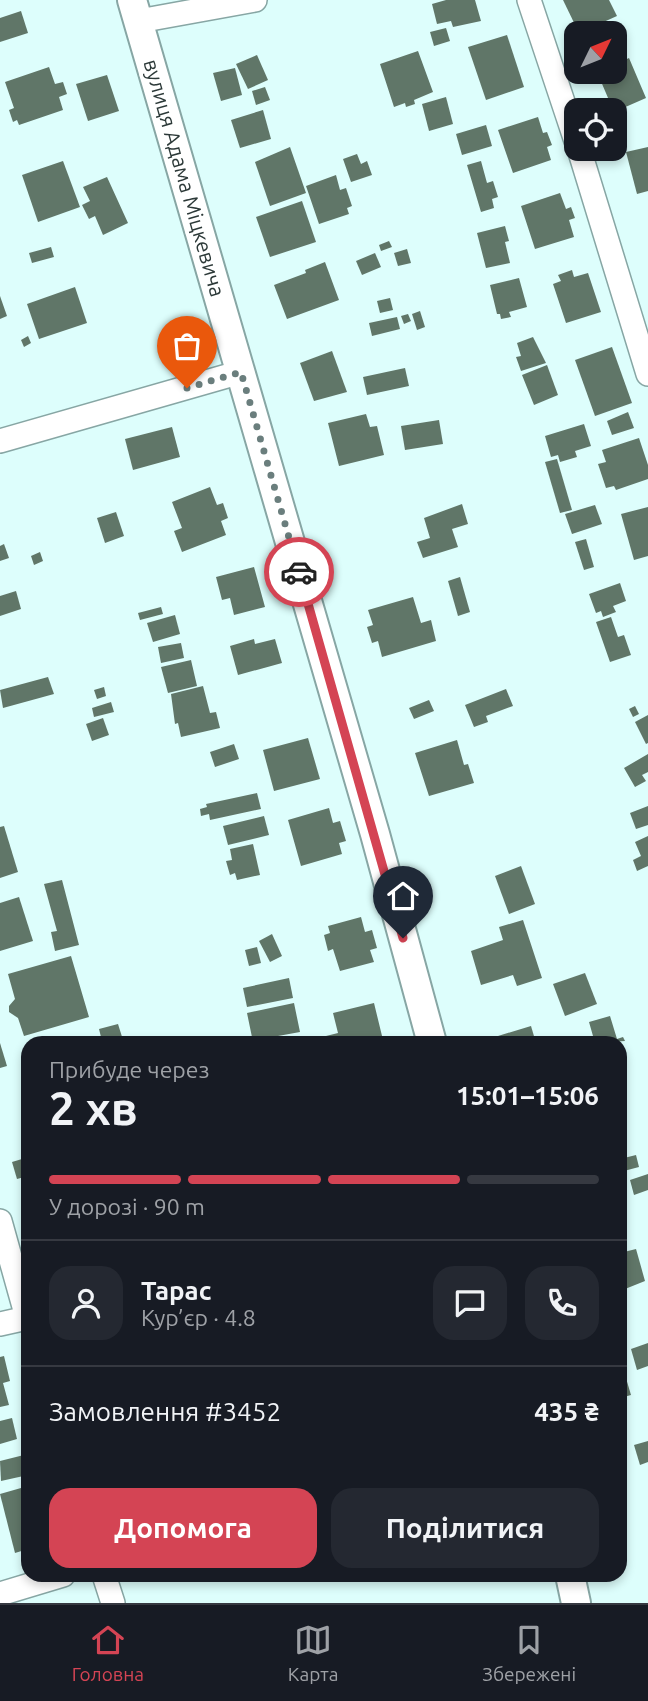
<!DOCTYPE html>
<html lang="uk">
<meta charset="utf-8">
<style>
body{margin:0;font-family:Ubuntu,sans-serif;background:#242831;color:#f1f3f6;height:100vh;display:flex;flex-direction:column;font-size:26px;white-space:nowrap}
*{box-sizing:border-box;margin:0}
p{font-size:23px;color:#9ea1a6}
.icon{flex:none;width:38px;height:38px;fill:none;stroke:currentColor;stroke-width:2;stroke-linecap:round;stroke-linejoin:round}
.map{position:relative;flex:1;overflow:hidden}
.side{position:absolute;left:21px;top:1036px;width:606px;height:546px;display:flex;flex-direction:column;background:#171b24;border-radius:21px;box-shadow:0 4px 10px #0003}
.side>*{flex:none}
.needle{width:46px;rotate:47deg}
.tools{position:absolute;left:564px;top:21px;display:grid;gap:14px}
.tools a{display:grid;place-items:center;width:63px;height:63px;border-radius:14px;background:#171b24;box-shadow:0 4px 10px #0003;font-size:35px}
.pin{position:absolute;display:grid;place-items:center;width:60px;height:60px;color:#fff;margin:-72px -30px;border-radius:50% 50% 50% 0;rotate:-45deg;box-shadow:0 0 7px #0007}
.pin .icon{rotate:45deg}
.courier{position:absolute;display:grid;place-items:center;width:70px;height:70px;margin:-35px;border:5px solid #d44454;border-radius:50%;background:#fff;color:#222;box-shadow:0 2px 9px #0007}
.headline em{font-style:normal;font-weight:700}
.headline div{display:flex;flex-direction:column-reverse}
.headline{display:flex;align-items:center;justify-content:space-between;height:119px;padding:0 28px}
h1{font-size:46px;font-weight:700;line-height:52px}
.bar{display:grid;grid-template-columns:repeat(4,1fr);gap:10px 7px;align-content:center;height:84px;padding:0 28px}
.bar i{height:9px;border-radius:5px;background:#363941}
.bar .active{background:#d44454}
.bar p{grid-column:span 4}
.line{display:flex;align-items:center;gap:18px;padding:0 28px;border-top:2px solid #363941}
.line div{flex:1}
.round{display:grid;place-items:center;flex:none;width:74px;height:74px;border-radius:21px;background:#242831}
.action{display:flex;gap:14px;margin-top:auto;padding:14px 28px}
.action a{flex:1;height:80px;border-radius:21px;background:#d44454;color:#fff;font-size:28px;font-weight:700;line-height:80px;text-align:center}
.action a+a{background:#242831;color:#f1f3f6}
.tabs{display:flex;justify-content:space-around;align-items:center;height:98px;border-top:2px solid #363941;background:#171b24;font-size:19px;color:#9ea1a6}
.tabs a{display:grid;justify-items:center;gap:4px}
.tabs .active{color:#d44454}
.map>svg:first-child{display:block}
.building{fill:#607668}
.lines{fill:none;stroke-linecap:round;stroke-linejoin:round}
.minor-casing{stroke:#87a6a4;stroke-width:26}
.tertiary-casing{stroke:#87a6a4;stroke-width:32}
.minor{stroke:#fff;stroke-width:23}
.tertiary{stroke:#fff;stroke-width:28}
.done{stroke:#6a7e7d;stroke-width:7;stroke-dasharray:0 12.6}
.route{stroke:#d44454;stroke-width:9}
.labels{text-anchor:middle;stroke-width:7;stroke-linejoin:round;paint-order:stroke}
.street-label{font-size:21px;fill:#2c3938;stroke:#fff}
</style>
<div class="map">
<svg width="648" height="1603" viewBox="0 0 648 1603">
<rect width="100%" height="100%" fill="#ddfefc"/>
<g class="building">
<path d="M446,0h29l6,21 -28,6 -2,-6 -14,3 -5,-20z"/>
<path d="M563,0h46l8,16 -38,17z"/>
<path d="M21,11l7,22 -28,9v-24z"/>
<path d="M446,28l4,13 -16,5 -4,-14z"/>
<path d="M507,35l17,52 -38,13 -18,-53z"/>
<path d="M418,51l15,41 -19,8 1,4 -9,3 -1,-4 -11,4 -14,-43z"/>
<path d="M257,55l11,25 -20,9 -12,-25z"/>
<path d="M629,58l17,40 -32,14 -17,-40h17v-7z"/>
<path d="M49,67l6,17 8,-2 4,12 -8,3 4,13 -44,15 -2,-5 -4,2 -4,-12 5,-2 -9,-26z"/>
<path d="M235,68l7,27 -21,6 -8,-28z"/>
<path d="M107,75l12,36 -31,10 -12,-37z"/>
<path d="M265,87l5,13 -14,5 -4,-14z"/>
<path d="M446,97l7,27 -24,7 -7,-27z"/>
<path d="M263,110l8,29 -31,9 -9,-28z"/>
<path d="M538,117l5,16 4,-1 5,13 -5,2 4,13 -38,13 -15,-43z"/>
<path d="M486,125l6,21 -30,9 -6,-21z"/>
<path d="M290,147l16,46 -36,13 -15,-44z"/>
<path d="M648,147v44l-11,3 -11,-42z"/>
<path d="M357,154l4,10 6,-3 5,14 -21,7 -8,-23z"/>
<path d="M63,161l17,46 -42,15 -16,-47z"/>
<path d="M481,161l6,22 6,-2 5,16 -6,2 2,9 -13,4 -14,-47z"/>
<path d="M336,175l4,15 6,-2 6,18 -5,2 2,6 -30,10 -13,-38z"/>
<path d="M107,177l21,46 -25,12 -8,-19 -6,3 -7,-14 8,-4 -7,-14z"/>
<path d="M560,193l6,16 5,-2 4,11 -6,2 5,17 -39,12 -14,-43z"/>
<path d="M302,201l14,41 -46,15 -14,-40z"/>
<path d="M505,226l4,15 -4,1 5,21 -24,5 -9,-35z"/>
<path d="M389,241l3,6 -11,4 -2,-6z"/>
<path d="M51,247l3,10 -22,6 -3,-10z"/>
<path d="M407,249l4,14 -13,3 -4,-13z"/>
<path d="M375,253l6,14 -19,8 -6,-14z"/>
<path d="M325,262l14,38 -52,19 -13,-34 32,-12 -1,-3z"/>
<path d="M572,270l2,7 14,-4 13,39 -35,11 -13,-39 8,-3 -3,-6z"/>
<path d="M519,278l8,29 -18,5 2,5 -10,2 -1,-5h-3l-7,-29z"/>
<path d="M75,287l12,36 -48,16 -12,-35z"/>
<path d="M0,296l7,20 -7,3z"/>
<path d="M390,298l3,12 -13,3 -3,-12z"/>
<path d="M420,311l5,16 -8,3 -5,-16z"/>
<path d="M408,314l3,7 -7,3 -3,-8z"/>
<path d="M397,317l3,12 -28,7 -3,-13z"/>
<path d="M28,336l3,7 -7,4 -3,-7z"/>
<path d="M533,337l13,26 -25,8 -5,-14 5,-1 -4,-13z"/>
<path d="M612,347l20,56 -37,13 -20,-56z"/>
<path d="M332,351l15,41 -33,9 -14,-38z"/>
<path d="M547,365l11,30 -24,10 -12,-30z"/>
<path d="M405,368l4,18 -42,9 -4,-18z"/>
<path d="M628,412l6,16 -22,7 -5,-14z"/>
<path d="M366,414l4,13 7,-1 7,29 -45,11 -11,-43z"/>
<path d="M439,420l4,24 -38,6 -4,-24z"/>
<path d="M584,424l7,22 -16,5 2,6 -17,5 -2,-7 -7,2 -6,-21z"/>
<path d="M172,427l8,30 -47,13 -8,-31z"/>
<path d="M639,438l9,27v14l-32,11 -2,-4 -8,2 -8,-24 8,-2 -4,-12z"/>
<path d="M557,459l15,51 -12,3 -15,-51z"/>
<path d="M210,487l7,18 6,-2 5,15 -7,3 5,14 -44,17 -8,-21 8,-3 -10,-26z"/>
<path d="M462,504l6,20 -16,5 6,18 -35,11 -6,-16 13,-4 -6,-20z"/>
<path d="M595,505l7,19 -30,10 -7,-20z"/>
<path d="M648,507v49l-14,4 -13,-46z"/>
<path d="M116,512l8,24 -19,7 -8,-25z"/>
<path d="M586,539l8,28 -10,3 -9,-28z"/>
<path d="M4,544l5,14 -9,3v-15z"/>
<path d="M40,552l3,9 -9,4 -3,-9z"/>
<path d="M254,567l11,40 -31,8 -4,-17 -8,2 -6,-23z"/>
<path d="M460,577l10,35 -12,4 -10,-35z"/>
<path d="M620,583l6,18 -13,5 3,6 -13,5 -2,-6 -5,2 -7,-19z"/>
<path d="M16,591l5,18 -21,7v-20z"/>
<path d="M413,597l8,26 10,-3 5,21 -54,16 -4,-16 -6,2 -5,-16 6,-2 -5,-15z"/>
<path d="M161,607l2,7 -23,6 -2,-7z"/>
<path d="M175,615l5,19 -27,8 -6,-19z"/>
<path d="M611,617l7,20 6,-2 7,20 -21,7 -14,-40z"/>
<path d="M254,639l1,5 20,-5 7,24 -44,12 -8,-29z"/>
<path d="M181,643l3,15 -23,5 -3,-16z"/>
<path d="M191,660l6,26 -29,7 -7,-26z"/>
<path d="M48,677l6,17 -51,14 -3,-18z"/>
<path d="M203,686l7,27 6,-1 4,16 -39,9 -3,-14 -3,1 -4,-30z"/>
<path d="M104,687l2,9 -9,3 -3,-9z"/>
<path d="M506,689l7,17 -27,10 2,6 -14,5 -9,-22z"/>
<path d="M429,700l5,11 -20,8 -5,-11z"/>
<path d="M111,702l3,10 -20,5 -2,-9z"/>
<path d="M635,706l4,8 -6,3 -4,-8z"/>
<path d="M648,715v28l-2,1 -11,-22z"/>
<path d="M103,718l6,17 -17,6 -6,-17z"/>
<path d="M308,738l12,41 -46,12 -11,-41z"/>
<path d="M457,740l7,25 4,-1 6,19 -45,13 -14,-43z"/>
<path d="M234,744l5,15 -24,8 -5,-15z"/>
<path d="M648,754v18l-6,3 4,6 -11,6 -11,-19z"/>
<path d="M257,793l4,16 -51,11 -1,-6 -8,2 -1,-7 7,-2 -1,-3z"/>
<path d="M648,806v19l-12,4 -6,-16z"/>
<path d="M329,808l4,15 7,-2 6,20 -7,2 3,11 -41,12 -13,-46z"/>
<path d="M264,816l5,19 -41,10 -5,-19z"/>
<path d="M4,826l14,46 -18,6v-51z"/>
<path d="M648,836v30l-11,5 -4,-11 8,-4 -6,-14z"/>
<path d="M253,844l7,31 -23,5 -2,-7 -5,2 -4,-14 6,-1 -2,-11z"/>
<path d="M521,866l14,38 -26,10 -14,-38z"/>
<path d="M62,880l17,65 -24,6 -4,-19 6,-1 -13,-47z"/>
<path d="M19,897l14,44 -33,10v-48z"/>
<path d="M361,917l4,15 7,-2 5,18 -7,2 4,12 -34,9 -7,-22 -5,2 -4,-16 6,-2 -2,-7z"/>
<path d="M523,920l19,58 -25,8 -4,-11 -32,10 -10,-34 32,-11 -4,-13z"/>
<path d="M272,934l10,22 -12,6 -11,-21z"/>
<path d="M257,947l4,16 -12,3 -4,-16z"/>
<path d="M71,956l18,61 -65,19 -6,-18 -9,-6v-6l6,-7 -7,-25z"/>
<path d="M585,973l12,31 -32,12 -12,-32z"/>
<path d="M289,978l4,20 -46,9 -4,-19z"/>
<path d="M294,1003l6,29 -22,4 1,5 -13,2 -2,-4 -11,3 -6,-29z"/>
<path d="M374,1003l9,37 -13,3h-51l-1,-5 20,-5 -5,-20z"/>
<path d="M610,1016l7,23 6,-2 2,4 -30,2 -6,-21z"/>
<path d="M118,1024l5,16 -27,3 -1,-5 6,-1 -2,-8z"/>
<path d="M531,1026l5,17h-36l-2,-7z"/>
<path d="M0,1043l7,23 -7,2z"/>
<path d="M636,1155l3,12 -19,5v-13z"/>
<path d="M22,1159l6,17 -11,3 -5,-17z"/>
<path d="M648,1174v16l-14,5 -4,-15z"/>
<path d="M636,1249l9,32 -25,10v-38z"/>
<path d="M648,1343v23l-11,4 -6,-21z"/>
<path d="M4,1356l6,25 -7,2 6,22 -9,2v-50z"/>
<path d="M620,1358l11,37 -11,3z"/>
<path d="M12,1418l5,21 -17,5v-23z"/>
<path d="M648,1441v21l-8,3 -6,-20z"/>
<path d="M28,1454v21l-27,6 -1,-20z"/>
<path d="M28,1486v63l-13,4 -15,-59z"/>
</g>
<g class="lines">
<g class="minor-casing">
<g id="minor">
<path d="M529,0l47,141"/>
<path d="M139,21l116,-21"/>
<path d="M579,149l69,225"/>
<path d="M0,441l241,-69"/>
<path d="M0,1221l28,100"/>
<path d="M0,1324l27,-6"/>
<path d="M104,1575l9,28"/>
<path d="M0,1594l63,-19"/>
</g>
</g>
<g class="tertiary-casing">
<g id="tertiary">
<path d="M132,0l243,834 57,209"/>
<path d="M570,1575l6,28"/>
</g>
</g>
<use href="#minor" class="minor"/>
<use href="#tertiary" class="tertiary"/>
</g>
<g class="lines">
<path class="done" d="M187,388l54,-16 58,200"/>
<path class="route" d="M299,572l104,366"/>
</g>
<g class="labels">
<g class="street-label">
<text transform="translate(184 178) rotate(74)" y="7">вулиця Адама Міцкевича</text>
</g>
</g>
</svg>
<div class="tools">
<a><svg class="needle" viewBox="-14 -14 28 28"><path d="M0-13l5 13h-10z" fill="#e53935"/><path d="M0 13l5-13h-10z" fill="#9ea1a6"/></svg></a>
<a><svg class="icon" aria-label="locate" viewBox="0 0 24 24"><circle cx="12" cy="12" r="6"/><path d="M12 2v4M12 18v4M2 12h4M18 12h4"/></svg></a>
</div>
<div class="pin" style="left:187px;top:388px;background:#ea580c"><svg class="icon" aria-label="bag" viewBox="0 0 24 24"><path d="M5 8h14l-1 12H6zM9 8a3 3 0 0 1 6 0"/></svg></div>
<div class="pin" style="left:403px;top:938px;background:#1f2937"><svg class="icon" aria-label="home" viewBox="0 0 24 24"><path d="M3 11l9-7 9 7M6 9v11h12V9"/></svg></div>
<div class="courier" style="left:299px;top:572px"><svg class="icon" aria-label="car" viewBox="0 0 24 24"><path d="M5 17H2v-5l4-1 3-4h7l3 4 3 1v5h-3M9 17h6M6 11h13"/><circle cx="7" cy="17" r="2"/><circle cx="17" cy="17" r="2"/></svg></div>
<section class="side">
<div class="headline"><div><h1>2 хв</h1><p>Прибуде через</p></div><em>15:01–15:06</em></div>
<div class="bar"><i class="active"></i><i class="active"></i><i class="active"></i><i></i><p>У дорозі · 90 m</p></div>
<div class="line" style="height:126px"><a class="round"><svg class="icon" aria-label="person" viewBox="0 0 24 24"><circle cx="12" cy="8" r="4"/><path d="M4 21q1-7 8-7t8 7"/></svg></a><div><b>Тарас</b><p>Кур’єр · 4.8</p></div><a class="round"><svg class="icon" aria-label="chat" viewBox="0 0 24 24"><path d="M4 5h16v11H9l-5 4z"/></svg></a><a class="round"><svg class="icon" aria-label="phone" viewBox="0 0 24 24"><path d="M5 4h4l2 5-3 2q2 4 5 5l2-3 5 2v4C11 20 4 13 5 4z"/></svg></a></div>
<div class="line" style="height:91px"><div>Замовлення #3452</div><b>435 ₴</b></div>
<div class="action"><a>Допомога</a><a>Поділитися</a></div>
</section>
</div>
<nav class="tabs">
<a class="active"><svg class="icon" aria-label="home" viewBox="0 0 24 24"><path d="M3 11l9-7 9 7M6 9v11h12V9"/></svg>Головна</a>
<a><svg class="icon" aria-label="map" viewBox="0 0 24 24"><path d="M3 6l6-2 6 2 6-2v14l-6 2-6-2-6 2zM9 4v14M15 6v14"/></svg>Карта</a>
<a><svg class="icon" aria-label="saved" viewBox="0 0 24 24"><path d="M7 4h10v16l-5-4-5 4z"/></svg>Збережені</a>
</nav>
